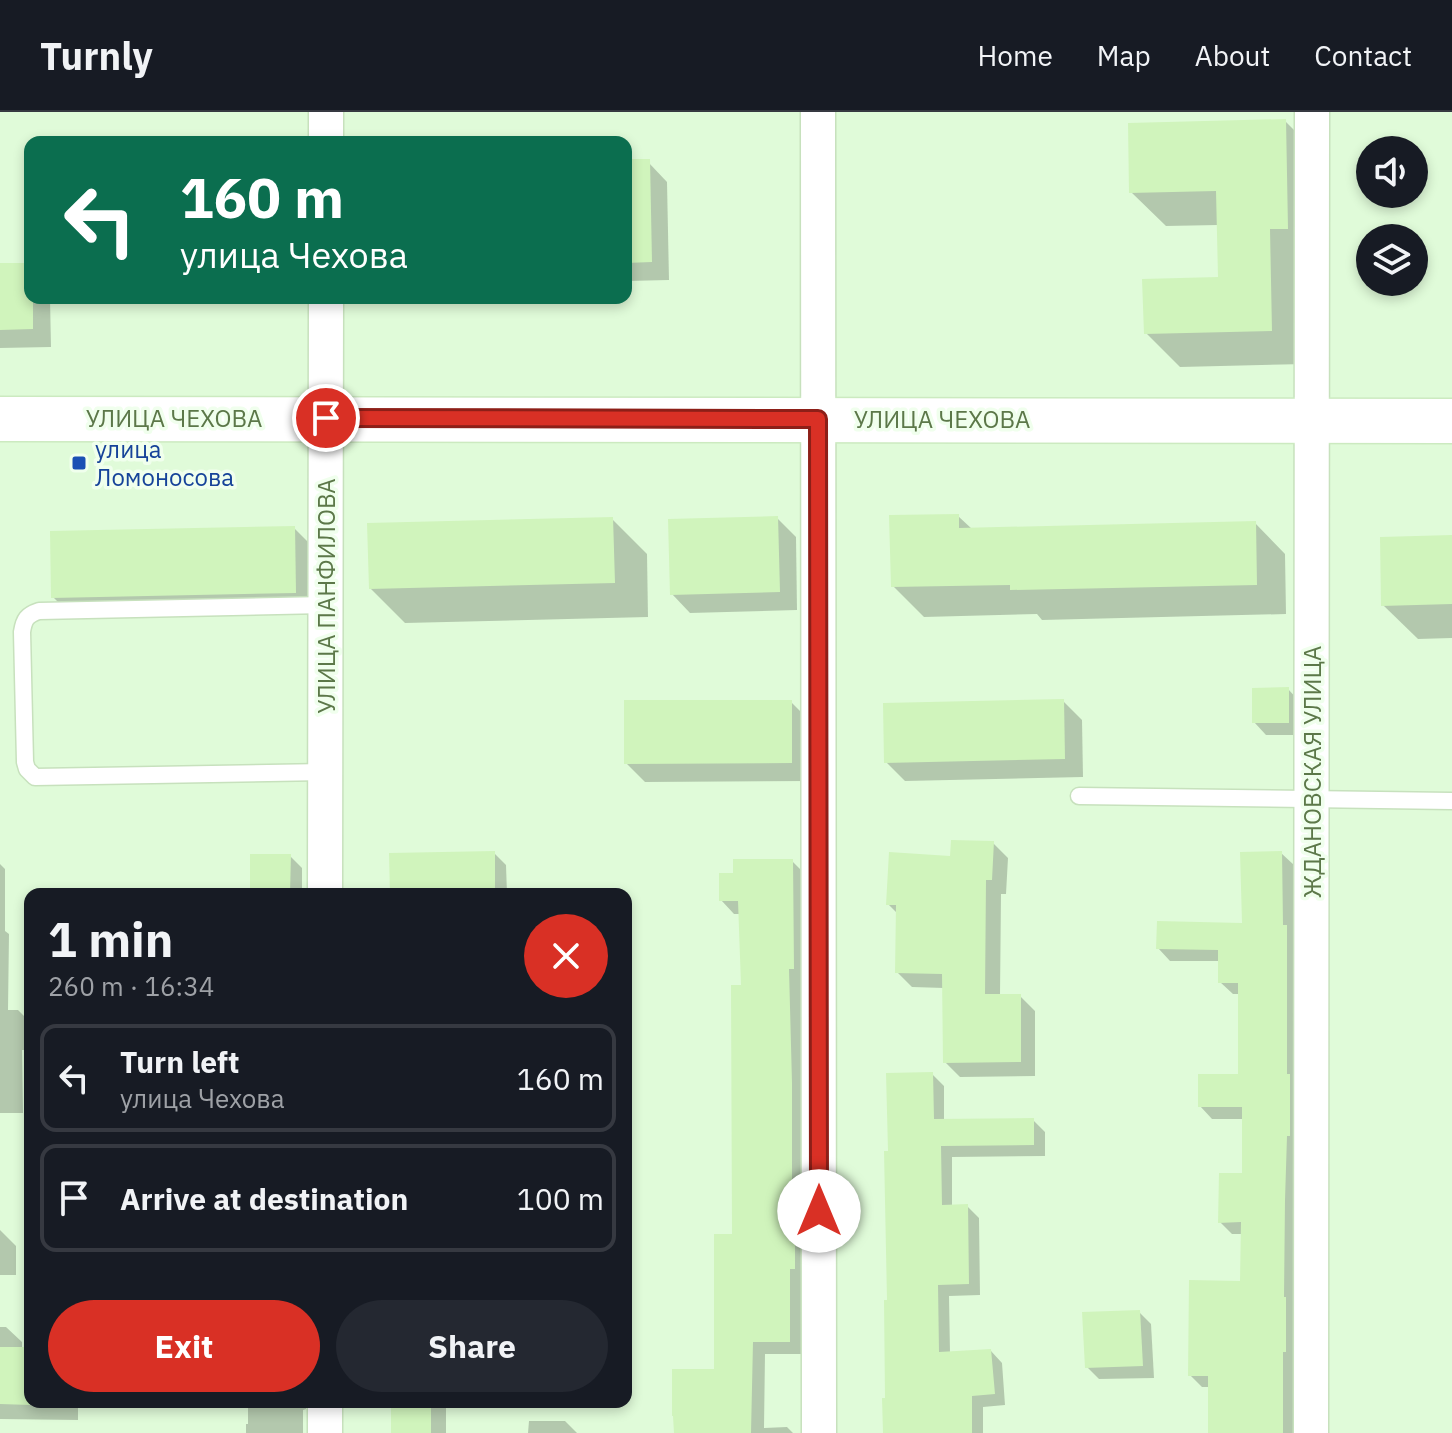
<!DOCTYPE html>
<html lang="en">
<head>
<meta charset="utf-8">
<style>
	:root { --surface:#171b24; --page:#242831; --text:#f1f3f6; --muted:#9ea1a6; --line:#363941; --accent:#d93025 }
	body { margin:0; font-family:"IBM Plex Sans",sans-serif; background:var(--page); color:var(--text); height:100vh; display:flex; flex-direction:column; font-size:30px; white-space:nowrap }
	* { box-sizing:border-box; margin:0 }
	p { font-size:26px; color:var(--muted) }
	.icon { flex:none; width:44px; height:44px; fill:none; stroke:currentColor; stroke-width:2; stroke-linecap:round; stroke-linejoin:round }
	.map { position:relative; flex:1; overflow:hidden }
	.side { position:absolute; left:24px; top:776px; width:608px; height:520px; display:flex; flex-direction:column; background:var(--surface); border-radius:16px; box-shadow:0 4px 12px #0003 }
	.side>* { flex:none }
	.top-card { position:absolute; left:24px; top:24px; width:608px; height:168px; border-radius:16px; box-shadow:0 4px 12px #0003; background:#0b6e4f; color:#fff; overflow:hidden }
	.buttons { position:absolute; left:1356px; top:24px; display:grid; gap:16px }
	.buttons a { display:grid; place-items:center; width:72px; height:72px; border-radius:50%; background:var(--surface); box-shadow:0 4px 12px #0003; font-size:40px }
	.pin { position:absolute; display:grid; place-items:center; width:68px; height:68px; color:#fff; margin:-34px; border:4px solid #fff; border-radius:50%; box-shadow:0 2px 8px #0007 }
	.me { position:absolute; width:88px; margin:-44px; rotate:0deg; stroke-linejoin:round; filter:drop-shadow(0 0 6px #0008) }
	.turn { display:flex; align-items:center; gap:28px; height:168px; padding:0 24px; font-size:36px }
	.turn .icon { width:104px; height:104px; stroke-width:2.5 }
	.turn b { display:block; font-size:56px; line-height:68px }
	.round { display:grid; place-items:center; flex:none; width:84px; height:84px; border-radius:42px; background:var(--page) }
	.overview { display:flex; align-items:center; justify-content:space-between; height:136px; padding:0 24px }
	h1 { font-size:48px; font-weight:800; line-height:60px }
	.action { display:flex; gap:16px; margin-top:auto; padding:16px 24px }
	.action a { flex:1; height:92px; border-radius:48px; background:var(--accent); color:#fff; font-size:32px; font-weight:800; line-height:92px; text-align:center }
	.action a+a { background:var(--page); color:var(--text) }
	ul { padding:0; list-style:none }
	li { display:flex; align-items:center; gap:24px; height:108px; margin:0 16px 12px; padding:0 8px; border:4px solid var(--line); border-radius:16px }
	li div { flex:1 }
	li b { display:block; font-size:30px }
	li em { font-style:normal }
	header { display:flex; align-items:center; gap:48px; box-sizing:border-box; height:112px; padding:0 40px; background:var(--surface); border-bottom:2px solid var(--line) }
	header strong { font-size:38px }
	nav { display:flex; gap:44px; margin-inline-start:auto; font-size:28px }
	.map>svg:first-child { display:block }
</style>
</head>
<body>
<header>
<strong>Turnly</strong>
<nav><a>Home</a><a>Map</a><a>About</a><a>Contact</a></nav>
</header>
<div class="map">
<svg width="1452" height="1321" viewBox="0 0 1452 1321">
	<rect width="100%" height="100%" fill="#e9fde6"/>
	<!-- residential -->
	<path fill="#e0fbd9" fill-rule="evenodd" d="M0,0H1452V1321H0ZM30,30H626V186H30ZM1370,38H1414V82H1370ZM1370,126H1414V170H1370ZM30,782H626V1290H30Z"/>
	<!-- shadow -->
	<g fill="#0003">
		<path d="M1285,9L1319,43L1306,252L1180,255L1146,221L1220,167L1218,113L1166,114L1131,80Z"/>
		<path d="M649,51L667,70L669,168L627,169L626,52Z"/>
		<path d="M0,153H30V186H50L51,235L0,236Z"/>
		<path d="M958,404L972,417L1255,411L1285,442L1286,502L1042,508L1037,502L924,505L893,474Z"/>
		<path d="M777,406L796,425L797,498L690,501L672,482Z"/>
		<path d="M612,407L647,442L648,505L405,511L370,476Z"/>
		<path d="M294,416L312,434L314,499L72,504L53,485Z"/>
		<path d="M1452,425V526L1418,527L1383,493Z"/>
		<path d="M1288,577L1300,590V623H1266L1254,610Z"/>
		<path d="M1063,589L1082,608L1083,665L905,669L886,650Z"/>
		<path d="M791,590L809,608L810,669L645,670L626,651Z"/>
		<path d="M993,731L1008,746L1006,782H1001L1000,884H1020L1035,899V964L960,965L945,950L944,876L912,875L897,860L898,802L888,792L952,746Z"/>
		<path d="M494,741L506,753L507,782H392Z"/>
		<path d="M1281,741L1294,753L1295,1321H1210V1275H1202L1190,1263L1242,1171L1243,1122H1232L1220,1110L1244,1063V1007H1212L1200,994L1240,964V882H1233L1220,870V849H1170L1158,836L1244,813Z"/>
		<path d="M290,744L302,756V782H252Z"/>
		<path d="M792,749L806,763L803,1242H765L764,1316L787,1315L793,1321H676L716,1259L734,1124L743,875L741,802H734L721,788L735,763Z"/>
		<path d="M0,752L5,757V819L9,822L8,898H18L30,910V938H22L23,1001H0Z"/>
		<path d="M932,962L944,974V1009L1033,1008L1045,1020V1044L952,1045V1095L967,1094L979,1106L980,1183L949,1184L950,1241L991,1239L1002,1251L1005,1293L983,1295V1321H885L889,1190L890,1041Z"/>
		<path d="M0,1118L16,1134V1163H0Z"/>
		<path d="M1139,1200L1151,1212L1154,1266L1099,1267L1087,1255Z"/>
		<path d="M0,1215H6L22,1230V1237H30V1290H78V1308L0,1307Z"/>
		<path d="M248,1290H306V1297L303,1298V1321H246V1312H248Z"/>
		<rect x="393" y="1290" width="53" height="31"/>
		<path d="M529,1309H565L577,1321H528Z"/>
	</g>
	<!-- building -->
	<g fill="#d0f4bc">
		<path d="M1286,7L1288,117H1270L1272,219L1144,222L1142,167L1218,165L1216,79L1129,81L1128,11Z"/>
		<path d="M626,47H650L652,150L626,151Z"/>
		<path d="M0,151H30V186H33V217L0,218Z"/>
		<path d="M959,402V416L1256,409L1257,473L1010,478V473L891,475L889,403Z"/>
		<path d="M778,404L780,480L670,483L668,407Z"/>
		<path d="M613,405L615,471L369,477L367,411Z"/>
		<path d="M295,414L296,481L51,486L50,419Z"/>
		<path d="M1452,423V492L1381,494L1380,425Z"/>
		<path d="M1289,575V611H1252V576Z"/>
		<path d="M1064,587L1065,647L884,651L883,591Z"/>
		<path d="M624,588H792V651L624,652Z"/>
		<path d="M951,728L994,729L992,768H986L985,882H1021V950L943,951L942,862L895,861L896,793H886L889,740L950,744Z"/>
		<path d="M495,739V782H390L389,741Z"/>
		<path d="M1282,739L1283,813H1287V962H1290V1024H1287L1285,1088L1284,1185H1286V1240H1283V1321H1208V1264H1188L1189,1168L1240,1169L1241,1110L1218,1111L1219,1061H1242V995H1198V962H1238V871H1218V838L1156,837L1157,809L1242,811L1240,740Z"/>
		<path d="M250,742H291L290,782H250Z"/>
		<path d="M733,747H793L794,857H789L792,971V1121H795V1157H790V1230H753L751,1321H674L673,1304H672V1257H714V1122H732L731,873H741L738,789H719V761H733Z"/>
		<path d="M933,960L934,1007L1034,1006V1033L941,1034L942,1093L968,1092L969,1172L938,1173L939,1240L991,1237L995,1282L972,1284V1321H883L882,1286H885L884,1188H887L884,1039H888L886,961Z"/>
		<path d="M1140,1198L1143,1254L1085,1256L1082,1200Z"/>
		<path d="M0,1235H30V1293L0,1292Z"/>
		<rect x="391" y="1290" width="40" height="31"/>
	</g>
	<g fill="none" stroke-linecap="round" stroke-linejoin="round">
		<defs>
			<g id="lane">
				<path d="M325,660L35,665L27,657L25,650L22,520C24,507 27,503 39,499L325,493"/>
				<path d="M1079,684L1452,689"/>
			</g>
			<g id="street">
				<path d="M818,0L819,1321"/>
				<path d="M326,30V0"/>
				<path d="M325,782L326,186"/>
				<path d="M325,1321V1290"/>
				<path d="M1311,1321L1312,0"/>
			</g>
			<path id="secondary" d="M0,307L1452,309"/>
		</defs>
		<!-- lane casing -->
		<use href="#lane" stroke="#c7e1bd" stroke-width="19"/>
		<!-- street casing -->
		<use href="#street" stroke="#c7e1bd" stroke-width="37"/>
		<!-- secondary casing -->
		<use href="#secondary" stroke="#cceac0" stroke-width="47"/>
		<!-- lane -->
		<use href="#lane" stroke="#fff" stroke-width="16"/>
		<!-- street -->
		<use href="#street" stroke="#fff" stroke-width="34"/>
		<!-- secondary -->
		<use href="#secondary" stroke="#fff" stroke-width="44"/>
	</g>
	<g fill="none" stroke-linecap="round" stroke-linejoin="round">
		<defs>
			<path id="route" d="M326,306L818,307L819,1099"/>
		</defs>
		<!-- route casing -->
		<use href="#route" stroke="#8d1f18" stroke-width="20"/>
		<!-- route -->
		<use href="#route" stroke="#d93025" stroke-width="14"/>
	</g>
	<!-- markers -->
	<rect fill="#1a4fb4" stroke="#f0ffed" stroke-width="3" x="71" y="343" width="16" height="16" rx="4"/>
	<g text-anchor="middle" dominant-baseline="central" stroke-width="7" stroke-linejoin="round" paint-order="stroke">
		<!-- street labels -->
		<g font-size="24" fill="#5c7849" stroke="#f0ffed">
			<text x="174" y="306">УЛИЦА ЧЕХОВА</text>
			<text x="942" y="307">УЛИЦА ЧЕХОВА</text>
			<text transform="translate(326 484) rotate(-90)">УЛИЦА ПАНФИЛОВА</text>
			<text transform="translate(1312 660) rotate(-90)">ЖДАНОВСКАЯ УЛИЦА</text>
		</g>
		<!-- transit labels -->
		<g font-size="24" fill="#164399" stroke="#f0ffed" text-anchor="start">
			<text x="95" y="337">улица<tspan x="95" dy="28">Ломоносова</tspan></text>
		</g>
	</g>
</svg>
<div class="buttons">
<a><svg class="icon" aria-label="sound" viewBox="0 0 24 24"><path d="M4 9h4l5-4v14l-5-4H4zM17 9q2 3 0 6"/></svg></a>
<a><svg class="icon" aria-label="layers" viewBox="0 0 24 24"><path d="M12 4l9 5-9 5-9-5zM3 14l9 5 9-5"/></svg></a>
</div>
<div class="pin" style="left:326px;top:306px;background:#d93025"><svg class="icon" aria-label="arrive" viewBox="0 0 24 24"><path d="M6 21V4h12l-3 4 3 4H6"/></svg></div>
<svg class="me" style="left:819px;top:1099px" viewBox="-20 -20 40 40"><circle r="19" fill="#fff"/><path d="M0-13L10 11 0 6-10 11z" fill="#d93025"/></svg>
<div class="top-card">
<div class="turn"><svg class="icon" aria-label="left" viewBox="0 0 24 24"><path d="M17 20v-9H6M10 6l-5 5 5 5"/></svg><div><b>160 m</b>улица Чехова</div></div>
</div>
<section class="side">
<div class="overview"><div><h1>1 min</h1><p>260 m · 16:34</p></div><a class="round" style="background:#d93025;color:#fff"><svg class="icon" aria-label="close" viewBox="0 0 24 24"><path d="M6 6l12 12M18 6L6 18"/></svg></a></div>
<ul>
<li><svg class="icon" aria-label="left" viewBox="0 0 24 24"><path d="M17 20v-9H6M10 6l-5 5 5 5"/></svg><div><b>Turn left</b><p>улица Чехова</p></div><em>160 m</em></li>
<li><svg class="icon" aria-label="arrive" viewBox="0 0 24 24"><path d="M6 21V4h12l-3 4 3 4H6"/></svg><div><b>Arrive at destination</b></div><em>100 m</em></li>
</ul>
<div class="action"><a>Exit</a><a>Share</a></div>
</section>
</div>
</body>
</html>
